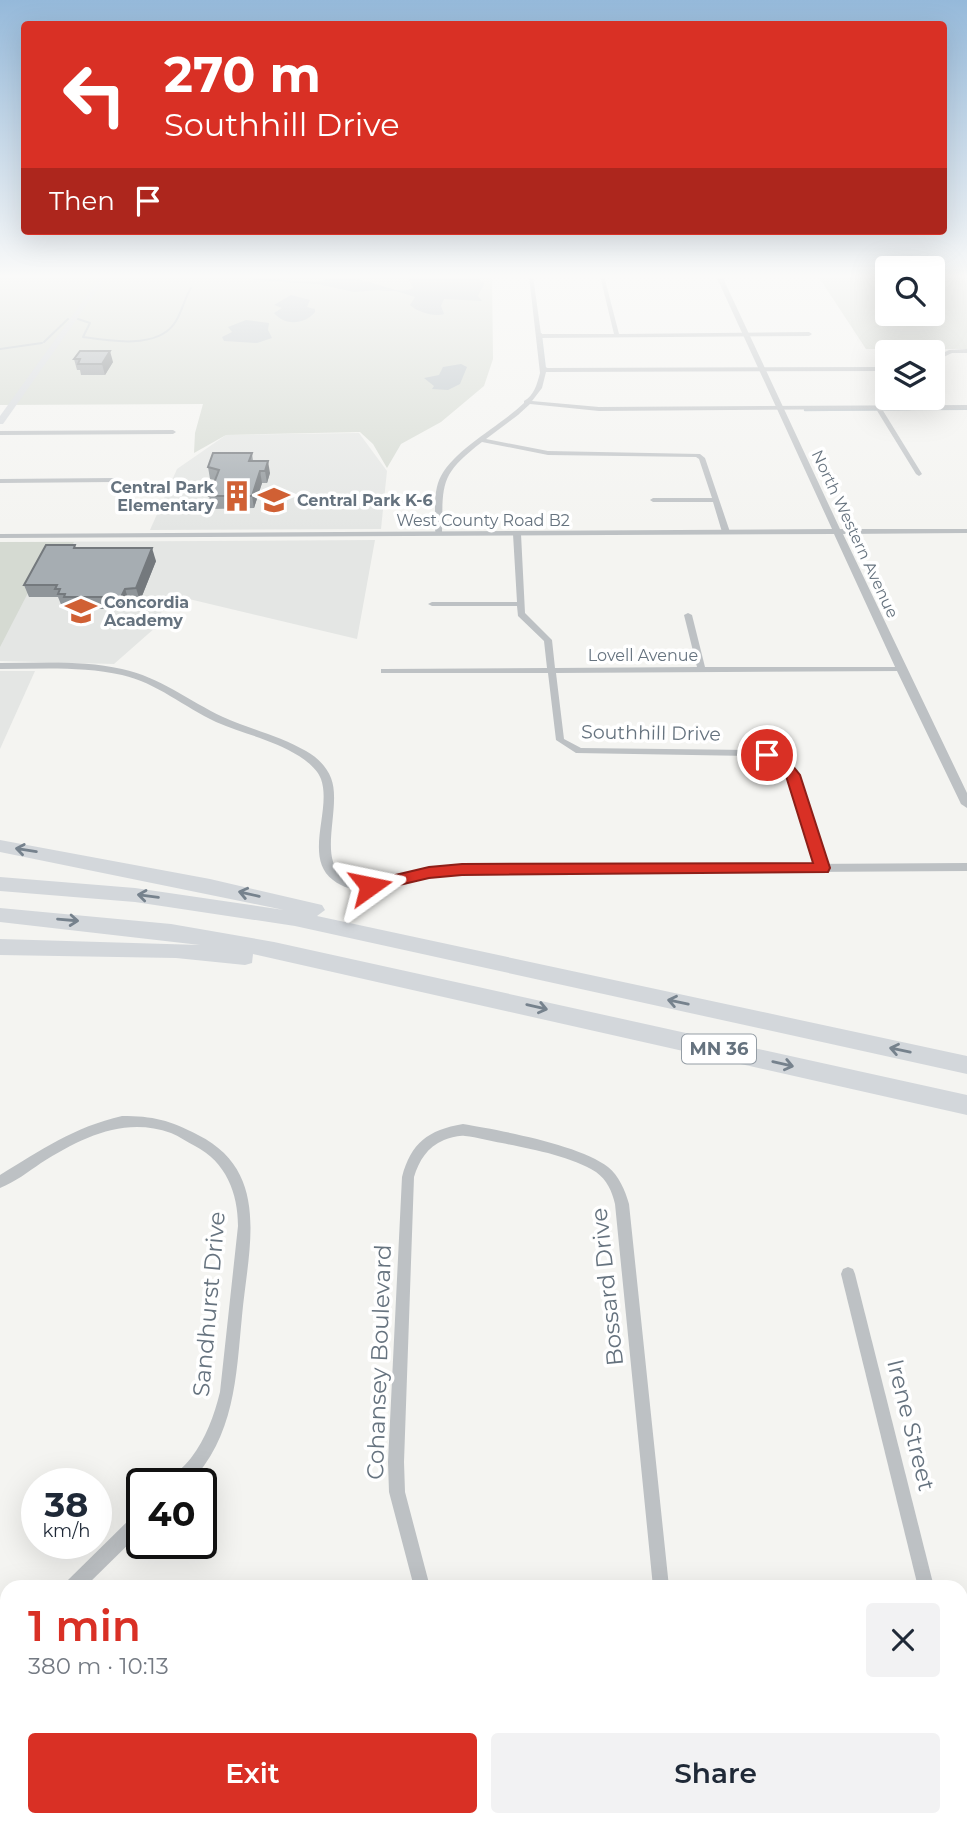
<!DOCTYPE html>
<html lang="en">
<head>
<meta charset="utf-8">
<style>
	:root { --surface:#fff; --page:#f2f2f3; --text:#1f2937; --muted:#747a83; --accent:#d93025 }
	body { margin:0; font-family:Montserrat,sans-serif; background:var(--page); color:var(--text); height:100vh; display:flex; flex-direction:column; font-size:26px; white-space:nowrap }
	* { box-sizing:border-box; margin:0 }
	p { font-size:23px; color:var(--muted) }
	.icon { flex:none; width:38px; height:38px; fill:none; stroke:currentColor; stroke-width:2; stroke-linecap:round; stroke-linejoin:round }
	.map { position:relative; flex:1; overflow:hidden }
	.sheet { position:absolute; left:0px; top:1580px; width:968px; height:247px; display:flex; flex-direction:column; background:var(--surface); border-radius:21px 21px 0 0; box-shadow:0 7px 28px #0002 }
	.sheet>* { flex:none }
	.top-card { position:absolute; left:21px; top:21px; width:926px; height:214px; border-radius:7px; box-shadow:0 7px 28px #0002; background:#d93025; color:#fff; overflow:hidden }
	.tools { position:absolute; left:875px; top:256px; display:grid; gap:14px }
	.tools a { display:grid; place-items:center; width:70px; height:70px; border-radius:7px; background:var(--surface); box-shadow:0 7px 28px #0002; font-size:35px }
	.speed { position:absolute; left:21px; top:1468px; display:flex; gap:14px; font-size:35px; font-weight:700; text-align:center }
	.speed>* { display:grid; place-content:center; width:91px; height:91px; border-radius:50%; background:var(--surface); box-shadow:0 7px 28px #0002; line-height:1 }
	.speed small { font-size:18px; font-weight:400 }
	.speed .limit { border:4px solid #111; border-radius:10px; background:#fff; color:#111 }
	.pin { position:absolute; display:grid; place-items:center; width:60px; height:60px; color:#fff; margin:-30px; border:4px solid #fff; border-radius:50%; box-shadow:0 2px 7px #0007 }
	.me { position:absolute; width:77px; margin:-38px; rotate:78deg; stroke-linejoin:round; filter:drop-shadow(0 0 5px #0008) }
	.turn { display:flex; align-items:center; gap:24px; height:147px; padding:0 28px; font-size:32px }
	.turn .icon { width:91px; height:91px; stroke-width:2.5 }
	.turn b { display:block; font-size:49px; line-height:60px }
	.then { display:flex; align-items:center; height:66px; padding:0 28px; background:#0003; gap:14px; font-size:26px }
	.round { display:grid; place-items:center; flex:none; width:74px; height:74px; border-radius:7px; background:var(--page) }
	.head { display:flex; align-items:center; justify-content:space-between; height:119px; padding:0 28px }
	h1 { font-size:42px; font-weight:600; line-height:52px; color:var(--accent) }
	.primary-button { display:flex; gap:14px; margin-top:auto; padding:14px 28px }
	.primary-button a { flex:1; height:80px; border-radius:7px; background:var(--accent); color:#fff; font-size:28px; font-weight:600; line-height:80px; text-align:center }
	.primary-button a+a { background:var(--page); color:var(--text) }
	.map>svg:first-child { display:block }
</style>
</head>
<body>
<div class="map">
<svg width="967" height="1826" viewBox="0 0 967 1826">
	<rect width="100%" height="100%" fill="#f4f4f1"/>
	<!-- built -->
	<g fill="#e4e6e4">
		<path d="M359,433L387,471L381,529L150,530L177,469L226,435Z"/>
		<path d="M375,540L357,639L168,594L156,627L114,664L0,661V542Z"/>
		<path d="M0,671H35L0,749Z"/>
	</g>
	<!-- green -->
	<g fill="#d5dad2">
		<path d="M0,276H490L492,277L493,359L484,386L441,422L401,444L387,468L373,444L360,432L226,435L194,453L195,433L203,404L0,405Z"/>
		<path d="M818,276H887V313H933V276H967V349H866Z"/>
		<path d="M0,542H74L65,556H47L0,647Z"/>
	</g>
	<!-- water -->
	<g fill="#b8c1c6">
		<path d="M407,276L467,279L466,276H477L484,284L478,296L482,301L444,299L441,306L444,314C434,317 417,312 410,305L415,297L396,291H378L391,289L354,292L313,283C330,277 351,277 369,282C383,285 399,295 413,288Z"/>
		<path d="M291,295L310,300L307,307L315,309V312C304,325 285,326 274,313L282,308L274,305Z"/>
		<path d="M246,320L269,323L268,330L272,338L257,343L224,341L222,337L232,332L228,327Z"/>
		<path d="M461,364L467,367L460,384L448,390L432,389L434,386L424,378L439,375L443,367Z"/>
	</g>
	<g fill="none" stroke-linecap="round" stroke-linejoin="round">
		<!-- stream-far1 -->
		<g stroke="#b8c1c6" stroke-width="2">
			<path d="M249,276L254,279L314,283"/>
			<path d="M78,319L90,323L83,337C109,341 156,349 174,324C182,313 184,299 191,288"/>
			<path d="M541,334L545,368L549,370"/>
			<path d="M44,342L68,319"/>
			<path d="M0,349L42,343"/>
			<path d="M805,410L967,409"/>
		</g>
		<!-- stream -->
		<path stroke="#b8c1c6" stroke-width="2.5" d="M805,410L910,409"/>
		<!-- minor -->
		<g fill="#bdc1c4" fill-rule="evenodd">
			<path d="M529,276H533L541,334H614L600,276H604L619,334L809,332L812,334L809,336L541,338L545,368L887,367V371L546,372L542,388L532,401L599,407L967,405V409H882L922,474L919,476L916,474L876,409L599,411L530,404L518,415L486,439L548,451L700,454L705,458L730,532L726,534L722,532L713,502H653L650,500L653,498H712L699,459L696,457L548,455L482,442C439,475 443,483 442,534L436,535C434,527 435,517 435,508C435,497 436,485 441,476C456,448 500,426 524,403V401C534,396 537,384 540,373Z"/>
			<path d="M967,349V353H952L933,362V358L949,350Z"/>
			<path d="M0,431L173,430L176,432L173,434L0,435Z"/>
			<path d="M0,479L114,478L117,480L114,482L0,483Z"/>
			<path d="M517,532L521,534L525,613L552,640L555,668L697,667L684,615L688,613L692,615L705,667H904L905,669L901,671L556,673L564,739L581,748L750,750L779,757L798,775L827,868L826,871H818L817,868L789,776L773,761L750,756L576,753L556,740L548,673H381V669H384L547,668L544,641L518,616L517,606H432L428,604L432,602H517L513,534Z"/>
			<path d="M122,1116C153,1116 170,1120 198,1135C272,1172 248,1249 242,1316C236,1378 235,1436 189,1484H170C174,1474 184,1467 191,1458C206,1438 214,1416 220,1392L238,1226C238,1193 226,1162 195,1146C187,1142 179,1136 171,1133C124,1116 81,1138 41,1163C28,1172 15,1182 0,1188V1175C41,1150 74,1127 122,1116Z"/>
			<path d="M463,1124C499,1130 581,1145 608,1167C619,1176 625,1190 629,1204L669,1587H653L615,1204C612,1191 607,1180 596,1172C571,1156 531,1149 502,1143C490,1141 477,1137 465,1136C458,1135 450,1138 444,1140C427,1147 419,1161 414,1177L404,1462L405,1492L430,1587H414L389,1492L388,1462L402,1177C411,1143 428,1130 463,1124Z"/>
			<path d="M848,1267L853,1269L855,1274L934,1587H918L841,1274L843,1269Z"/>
			<path d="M142,1511V1531L85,1587H65L67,1581L136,1513Z"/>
			<path d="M7,1664V1702L0,1707V1669Z"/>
			<rect x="406" y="1820" width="18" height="6"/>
		</g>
		<!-- tertiary -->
		<g fill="#bdc1c4" fill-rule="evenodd">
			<path d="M716,276H722L840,529H967V533L843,534L967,793V808L961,804L896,669L834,534L0,538V534L832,529Z"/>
			<path d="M0,663C41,663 82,660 122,669C160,677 189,701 223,717C250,729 280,736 306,751C317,757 327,767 331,778C342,805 318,857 342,875C367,892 404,873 430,869C441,867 451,866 462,866L967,863V871L462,874C451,875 441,875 430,877C400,883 361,902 333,880C303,857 332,810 321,779C317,769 308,762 299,756C274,740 244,734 216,722C184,707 157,683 122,675C82,666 40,669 0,669Z"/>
			<rect x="961" y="1719" width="6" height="20"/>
			<rect x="0" y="1720" width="7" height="20"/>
		</g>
		<!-- secondary -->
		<path fill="#d3d7db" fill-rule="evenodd" d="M101,276H107L3,424H0V416Z"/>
		<!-- motorway -->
		<g fill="#d3d7db" fill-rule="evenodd">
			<path d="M0,840L210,879L322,905L325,910L317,916L967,1056V1074L295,926L135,902L0,891V877L135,888L284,910L0,852Z"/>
			<path d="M0,908L171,924L274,942L967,1095V1115L253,954L252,963L245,965L176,958L0,955V939L200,945L0,922Z"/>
		</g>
	</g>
	<!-- wall -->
	<g fill="#8f9599">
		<path d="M74,359L113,362L105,375H81L80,370H77Z"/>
		<path d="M252,453L253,461L270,473L267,483H262L254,508L212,509L209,496L215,480L210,479L208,467Z"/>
		<path d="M77,548L156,561L140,601H129L125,609H68L67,607H62L58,597H29L24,585Z"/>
	</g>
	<!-- shaded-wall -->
	<g fill="#74797d">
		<path d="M110,351L113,362L105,375L102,364Z"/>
		<path d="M268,461L270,473L267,483L265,471Z"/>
		<path d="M260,471L262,483L254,508L252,496Z"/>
		<path d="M152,548L156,561L140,601L136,588Z"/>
		<path d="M125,589L129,601L125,609L121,597Z"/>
	</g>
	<!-- building -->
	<g fill="#a6adb2" stroke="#74797d" stroke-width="2">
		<path d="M80,351H110L102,364H78L80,359H74Z"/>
		<path d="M213,453H252L249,461H268L265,471H260L252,496H209L219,470L208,467Z"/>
		<path d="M46,545H75L74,548H152L136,588L125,589L121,597H64L65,594H58L60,589H55L57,585H24Z"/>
	</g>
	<!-- one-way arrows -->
	<defs><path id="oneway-shaft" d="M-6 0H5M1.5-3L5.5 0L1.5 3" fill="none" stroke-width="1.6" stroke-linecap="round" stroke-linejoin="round" transform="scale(1.75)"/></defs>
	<g stroke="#76828d">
		<use href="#oneway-shaft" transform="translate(26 850) rotate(-171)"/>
		<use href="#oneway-shaft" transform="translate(249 894) rotate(-167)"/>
		<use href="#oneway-shaft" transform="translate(148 896) rotate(-173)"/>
		<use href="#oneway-shaft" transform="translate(68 920) rotate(5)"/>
		<use href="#oneway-shaft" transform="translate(678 1002) rotate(-168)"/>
		<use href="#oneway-shaft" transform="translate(537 1007) rotate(13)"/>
		<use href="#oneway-shaft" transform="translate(900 1050) rotate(-168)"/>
		<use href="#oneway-shaft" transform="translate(783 1064) rotate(13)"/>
	</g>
	<!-- sky -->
	<linearGradient id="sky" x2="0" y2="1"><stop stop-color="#95b9da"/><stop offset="0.52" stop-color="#fafaf9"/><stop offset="1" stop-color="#fafaf9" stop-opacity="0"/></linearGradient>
	<rect width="967" height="531" fill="url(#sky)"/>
	<!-- route -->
	<path fill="#d93025" stroke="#8d1f18" stroke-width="2" d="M767,751L788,760L800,775L830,868L828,872L462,875L429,878L370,892L362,886L370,881L429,867L462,864L813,863L786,776L778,767L760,755Z"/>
	<!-- icons -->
	<defs>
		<symbol id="building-bare" viewBox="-9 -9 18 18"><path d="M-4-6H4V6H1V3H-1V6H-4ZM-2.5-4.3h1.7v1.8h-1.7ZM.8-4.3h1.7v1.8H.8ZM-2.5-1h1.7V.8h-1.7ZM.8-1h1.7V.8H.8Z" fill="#d06034" stroke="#fff" stroke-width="2.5" paint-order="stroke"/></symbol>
		<symbol id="school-bare" viewBox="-9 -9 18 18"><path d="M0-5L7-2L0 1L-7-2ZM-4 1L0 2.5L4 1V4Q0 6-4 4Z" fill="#d06034" stroke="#fff" stroke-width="2.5" paint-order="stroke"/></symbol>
	</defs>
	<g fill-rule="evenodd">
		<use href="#building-bare" x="215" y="474" width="44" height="44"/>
		<use href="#school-bare" x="252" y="478" width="44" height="44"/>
		<use href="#school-bare" x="59" y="589" width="44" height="44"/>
	</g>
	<g text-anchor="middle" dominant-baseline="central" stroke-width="7" stroke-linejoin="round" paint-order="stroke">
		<!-- far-poi labels -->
		<g font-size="16" font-weight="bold" fill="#66737f" stroke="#fff" text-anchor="start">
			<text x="214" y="487" text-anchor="end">Central Park<tspan x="214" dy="18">Elementary</tspan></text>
			<text x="297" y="500">Central Park K-6</text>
			<text x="104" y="602">Concordia<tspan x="104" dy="18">Academy</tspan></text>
		</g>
		<!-- far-street labels -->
		<g font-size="16" fill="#66737f" stroke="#fff">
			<text x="483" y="520">West County Road B2</text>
			<text transform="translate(855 534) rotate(65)">North Western Avenue</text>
			<text x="643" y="655">Lovell Avenue</text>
		</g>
		<!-- shield labels -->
		<rect fill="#fff" stroke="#949da5" stroke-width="2" x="682" y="1034.5" width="74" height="29" rx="5"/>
		<g font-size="18" font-weight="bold" fill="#66737f">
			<text x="719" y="1049">MN 36</text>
		</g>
		<!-- street labels -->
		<g font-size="19" fill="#66737f" stroke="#fff">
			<text transform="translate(651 733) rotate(1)">Southhill Drive</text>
		</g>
		<!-- near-street labels -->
		<g font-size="23" fill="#66737f" stroke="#fff">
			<text transform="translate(607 1287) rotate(-96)">Bossard Drive</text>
			<text transform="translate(209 1304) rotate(-85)">Sandhurst Drive</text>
			<text transform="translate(379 1362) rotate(-88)">Cohansey Boulevard</text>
			<text transform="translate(911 1425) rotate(76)">Irene Street</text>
		</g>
	</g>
</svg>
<div class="tools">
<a><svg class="icon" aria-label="search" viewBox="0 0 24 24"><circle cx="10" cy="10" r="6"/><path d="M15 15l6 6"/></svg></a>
<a><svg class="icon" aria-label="layers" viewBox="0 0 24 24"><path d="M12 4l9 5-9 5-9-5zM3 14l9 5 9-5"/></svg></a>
</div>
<div class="speed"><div>38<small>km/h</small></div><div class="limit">40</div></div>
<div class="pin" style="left:767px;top:755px;background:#d93025"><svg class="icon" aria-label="arrive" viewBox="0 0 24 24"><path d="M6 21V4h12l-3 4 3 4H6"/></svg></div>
<svg class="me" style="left:370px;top:886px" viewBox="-20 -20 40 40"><path d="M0-17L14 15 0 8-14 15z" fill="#d93025" stroke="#fff" stroke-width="4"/></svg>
<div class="top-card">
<div class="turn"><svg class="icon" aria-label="left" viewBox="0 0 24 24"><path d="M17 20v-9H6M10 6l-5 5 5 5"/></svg><div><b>270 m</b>Southhill Drive</div></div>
<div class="then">Then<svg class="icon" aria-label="arrive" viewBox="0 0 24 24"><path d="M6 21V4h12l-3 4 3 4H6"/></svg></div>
</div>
<section class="sheet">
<div class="head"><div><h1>1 min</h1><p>380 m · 10:13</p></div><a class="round"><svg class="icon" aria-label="close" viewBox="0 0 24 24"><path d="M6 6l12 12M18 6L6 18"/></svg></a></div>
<div class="primary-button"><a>Exit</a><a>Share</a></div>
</section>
</div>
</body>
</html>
